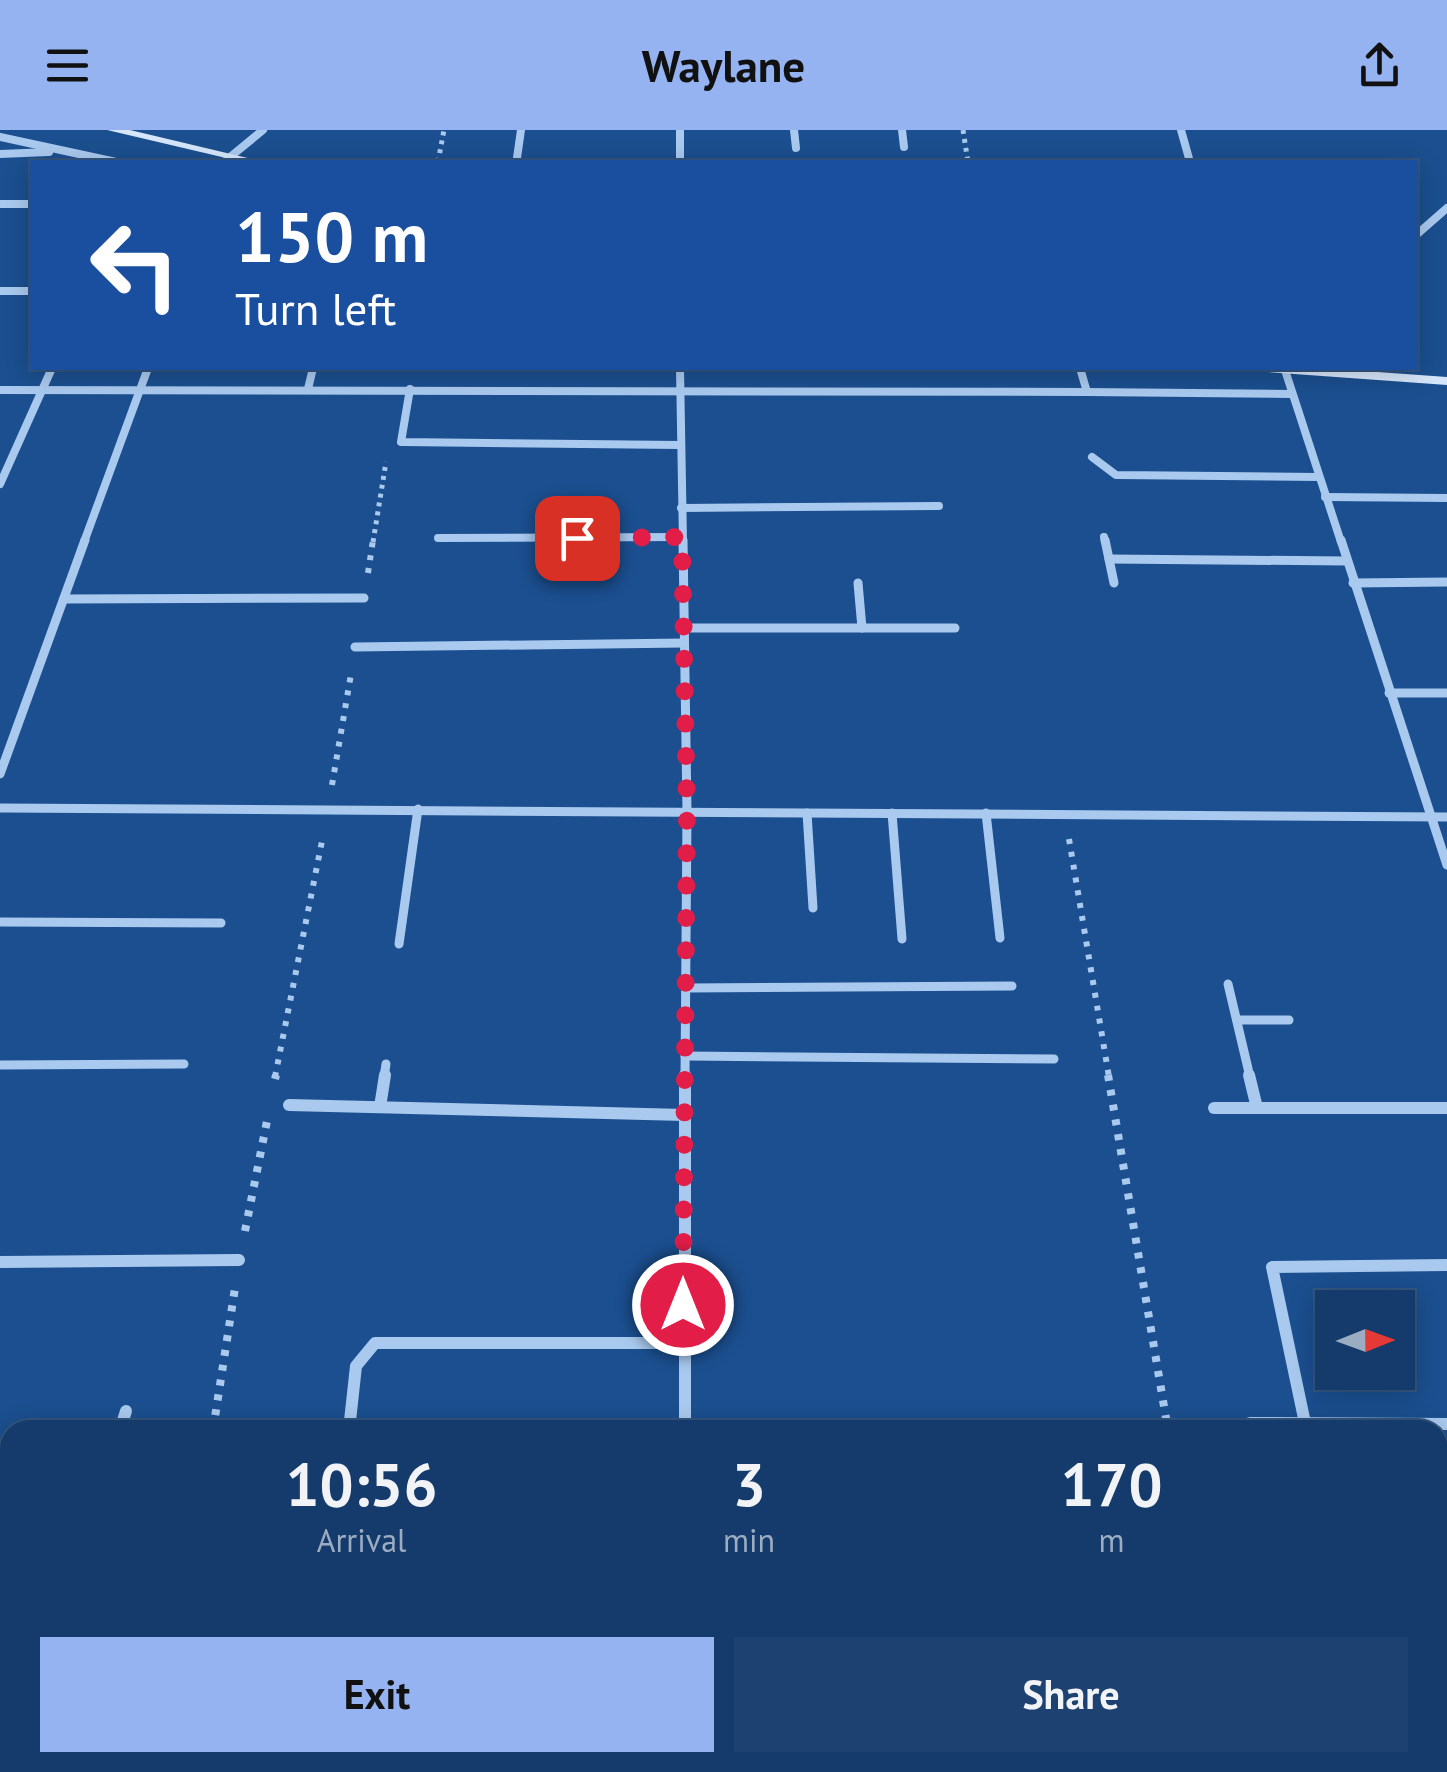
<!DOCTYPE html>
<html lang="en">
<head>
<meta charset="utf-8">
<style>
	:root { --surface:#143b6b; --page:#1d4271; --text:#f1f3f6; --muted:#9dadc1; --line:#33557e; --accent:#95b2f1 }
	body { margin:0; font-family:"PT Sans",sans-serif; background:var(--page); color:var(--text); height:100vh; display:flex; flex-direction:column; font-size:38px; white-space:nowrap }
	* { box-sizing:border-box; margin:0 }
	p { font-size:32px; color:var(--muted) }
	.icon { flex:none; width:55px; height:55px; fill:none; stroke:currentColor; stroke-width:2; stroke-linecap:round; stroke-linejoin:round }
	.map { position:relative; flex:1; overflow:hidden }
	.details { position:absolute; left:0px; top:1290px; width:1448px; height:352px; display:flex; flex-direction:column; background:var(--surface); border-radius:30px 30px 0 0; box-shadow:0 5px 25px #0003,0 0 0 2px var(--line) }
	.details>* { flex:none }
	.hud { position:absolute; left:30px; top:30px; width:1388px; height:210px; border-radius:0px; box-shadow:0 5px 25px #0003,0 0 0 2px var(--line); background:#1a4fa0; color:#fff; overflow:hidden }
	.needle { width:65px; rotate:89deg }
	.fabs { position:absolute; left:1315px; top:1160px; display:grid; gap:20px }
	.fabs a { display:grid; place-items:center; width:100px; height:100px; border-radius:0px; background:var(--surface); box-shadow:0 5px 25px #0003,0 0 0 2px var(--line); font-size:50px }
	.pin { position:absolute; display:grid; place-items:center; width:85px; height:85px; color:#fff; margin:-42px; border-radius:20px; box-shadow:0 5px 15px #0006 }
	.me { position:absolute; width:110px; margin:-55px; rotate:0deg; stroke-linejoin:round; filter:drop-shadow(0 0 8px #0008) }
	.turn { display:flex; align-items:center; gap:35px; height:210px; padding:0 40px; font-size:45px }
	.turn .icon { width:130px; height:130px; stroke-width:2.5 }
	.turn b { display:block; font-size:70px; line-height:85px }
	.eta { display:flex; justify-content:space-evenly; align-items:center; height:170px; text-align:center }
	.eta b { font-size:60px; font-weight:800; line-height:70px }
	.action { display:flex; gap:20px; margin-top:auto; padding:20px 40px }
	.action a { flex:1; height:115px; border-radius:0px; background:var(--accent); color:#111; font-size:40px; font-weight:800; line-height:115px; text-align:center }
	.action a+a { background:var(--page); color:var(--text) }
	header { display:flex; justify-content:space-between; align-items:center; height:130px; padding:0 40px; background:var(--accent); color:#111; font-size:45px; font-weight:800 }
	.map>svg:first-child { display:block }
</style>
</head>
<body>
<header><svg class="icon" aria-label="menu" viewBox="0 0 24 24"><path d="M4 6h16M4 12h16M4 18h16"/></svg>Waylane<svg class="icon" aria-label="share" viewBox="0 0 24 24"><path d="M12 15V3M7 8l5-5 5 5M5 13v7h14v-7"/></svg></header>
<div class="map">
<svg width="1447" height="1642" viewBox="0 0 1447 1642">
	<rect width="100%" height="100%" fill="#1b4f8f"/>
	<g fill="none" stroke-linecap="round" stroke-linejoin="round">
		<!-- path-far2 -->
		<g stroke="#a9c9ee" stroke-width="5" stroke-dasharray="4 5" stroke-linecap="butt">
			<path d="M963,0L968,32"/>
			<path d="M438,32L444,0"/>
			<path d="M373,412L386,332"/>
		</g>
		<!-- path-far1 -->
		<g stroke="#a9c9ee" stroke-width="6" stroke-dasharray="5 8" stroke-linecap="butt">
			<path d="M368,443L373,410"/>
			<path d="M332,655L351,544"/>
			<path d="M1069,709L1109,947"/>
			<path d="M275,947L323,706"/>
		</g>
		<!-- path -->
		<g stroke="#a9c9ee" stroke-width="8" stroke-dasharray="6 9" stroke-linecap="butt">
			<path d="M1108,945L1168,1300"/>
			<path d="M275,949L276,945"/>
			<path d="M245,1101L267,991"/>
			<path d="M213,1300L235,1158"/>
			<path d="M0,1480H10"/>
		</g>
		<!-- street-far2 -->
		<g stroke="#a9c9ee" stroke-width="8">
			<path d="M680,0V32"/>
			<path d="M794,0L796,18"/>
			<path d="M902,0L904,17"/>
			<path d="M1181,0L1190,32"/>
			<path d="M0,7L116,32"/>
			<path d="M0,24L49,22"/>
			<path d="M517,28L521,0"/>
			<path d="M224,32L263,0"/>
			<path d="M0,74H32"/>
			<path d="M1415,106L1447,78"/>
			<path d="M0,161H32"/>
			<path d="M680,238L683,412"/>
			<path d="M1285,240L1341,412"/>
			<path d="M308,259L313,238"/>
			<path d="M410,259L401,312L680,315"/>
			<path d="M0,260L1087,262L1080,238"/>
			<path d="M1087,262L1292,264"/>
			<path d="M1092,327L1116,345L1319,347"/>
			<path d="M0,354L52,238"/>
			<path d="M1325,367L1447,368"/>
			<path d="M681,378L939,376"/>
			<path d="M1104,407L1105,412"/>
			<path d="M438,408L682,407"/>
			<path d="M84,412L148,238"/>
		</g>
		<!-- street-far1 -->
		<g stroke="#a9c9ee" stroke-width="9">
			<path d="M683,410L687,682L685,947"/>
			<path d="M1105,410L1114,453"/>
			<path d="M1341,410L1447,735"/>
			<path d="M1109,429L1346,431"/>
			<path d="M858,453L862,498"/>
			<path d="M1353,453L1447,452"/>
			<path d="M64,469L364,468"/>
			<path d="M683,498H955"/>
			<path d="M355,517L684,513"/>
			<path d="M1389,563H1447"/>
			<path d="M0,644L85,410"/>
			<path d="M0,678L1447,687"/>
			<path d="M807,683L813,778"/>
			<path d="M892,683L902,809"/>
			<path d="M986,683L1000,808"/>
			<path d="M0,792L221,793"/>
			<path d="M399,814L418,679"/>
			<path d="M1228,854L1250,947"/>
			<path d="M686,858L1012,856"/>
			<path d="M1237,890H1289"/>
			<path d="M685,926L1054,929"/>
			<path d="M0,935L184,934"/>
			<path d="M384,947L386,934"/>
		</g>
		<!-- street -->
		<g stroke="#a9c9ee" stroke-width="12">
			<path d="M1249,945L1257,978"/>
			<path d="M289,975L684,985"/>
			<path d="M380,977L385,945"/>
			<path d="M1214,978H1447"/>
			<path d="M0,1132L239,1130"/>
			<path d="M1250,1293L1447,1294"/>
			<path d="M1305,1293L1272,1137L1447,1135"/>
			<path d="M120,1300L126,1281"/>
			<path d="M349,1300L356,1236L375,1213H683"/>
			<path d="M685,1300V945"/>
			<path d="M0,1331L10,1330"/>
			<path d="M1438,1531H1447"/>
			<path d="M0,1629H10"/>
			<path d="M696,1632V1642"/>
		</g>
		<!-- secondary -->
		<g fill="#d6e6fa" fill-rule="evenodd">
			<path d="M107,0H130L264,32H243Z"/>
			<path d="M1261,238H1322L1447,247V255L1268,242Z"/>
		</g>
	</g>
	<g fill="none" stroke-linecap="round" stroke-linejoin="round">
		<!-- route -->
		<path stroke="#e11d48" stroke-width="18" stroke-dasharray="0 32.4" d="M577,408L682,407L687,682L683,1175"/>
	</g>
</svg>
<div class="fabs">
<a><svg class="needle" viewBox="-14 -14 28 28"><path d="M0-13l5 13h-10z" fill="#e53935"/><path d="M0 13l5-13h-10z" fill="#9dadc1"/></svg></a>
</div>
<div class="pin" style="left:577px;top:408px;background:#d93025"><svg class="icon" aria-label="arrive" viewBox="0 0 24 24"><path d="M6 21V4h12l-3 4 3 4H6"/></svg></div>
<svg class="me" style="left:683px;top:1175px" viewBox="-20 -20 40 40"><circle r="17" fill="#e11d48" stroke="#fff" stroke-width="3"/><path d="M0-11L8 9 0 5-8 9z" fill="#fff"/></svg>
<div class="hud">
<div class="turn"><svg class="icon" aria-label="left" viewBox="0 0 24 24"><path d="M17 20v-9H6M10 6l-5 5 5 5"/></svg><div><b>150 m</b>Turn left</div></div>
</div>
<section class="details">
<div class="eta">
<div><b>10:56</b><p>Arrival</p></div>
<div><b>3</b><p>min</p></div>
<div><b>170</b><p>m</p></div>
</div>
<div class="action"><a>Exit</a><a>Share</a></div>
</section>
</div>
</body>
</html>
